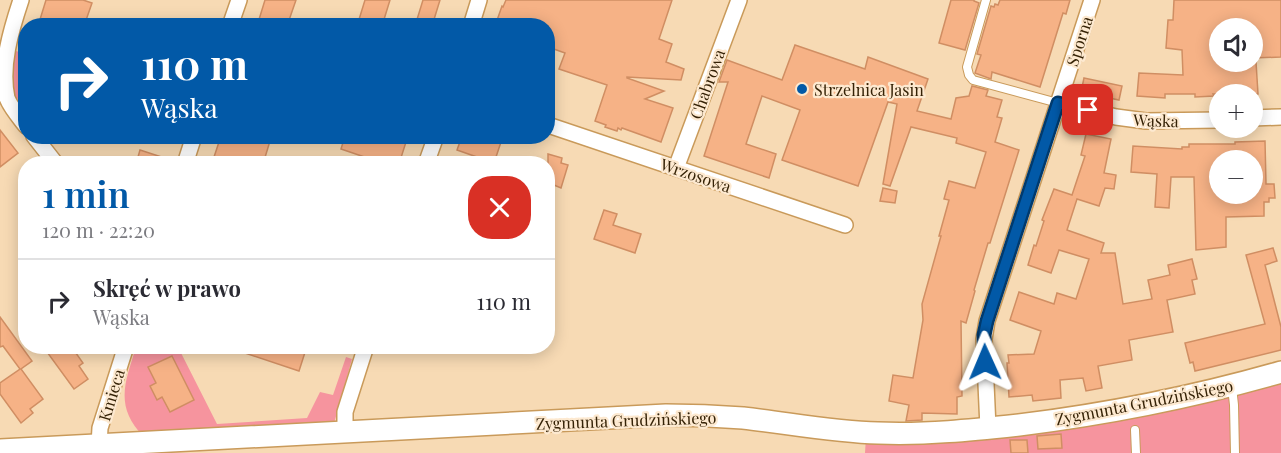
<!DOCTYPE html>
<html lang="pl">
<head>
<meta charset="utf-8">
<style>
	:root { --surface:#fff; --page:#f2f2f3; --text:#2b2b33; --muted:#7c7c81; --line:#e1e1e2; --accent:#0259a7 }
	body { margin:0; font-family:"Playfair Display",serif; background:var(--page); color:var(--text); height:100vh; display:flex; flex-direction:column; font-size:22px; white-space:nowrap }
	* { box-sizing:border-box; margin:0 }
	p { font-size:20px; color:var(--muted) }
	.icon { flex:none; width:33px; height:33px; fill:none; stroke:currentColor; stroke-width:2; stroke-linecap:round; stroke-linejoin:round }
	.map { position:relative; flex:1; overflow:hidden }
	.sheet { position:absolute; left:18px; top:156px; width:537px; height:198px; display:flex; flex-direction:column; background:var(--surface); border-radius:24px; box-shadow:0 3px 15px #0003 }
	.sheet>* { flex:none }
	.banner { position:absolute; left:18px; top:18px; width:537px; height:126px; border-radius:24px; box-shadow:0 3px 15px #0003; background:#0259a7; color:#fff; overflow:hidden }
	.buttons { position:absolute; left:1209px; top:18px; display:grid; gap:12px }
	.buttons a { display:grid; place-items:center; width:54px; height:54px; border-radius:50%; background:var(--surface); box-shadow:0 3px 15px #0003; font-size:30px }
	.pin { position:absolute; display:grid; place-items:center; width:51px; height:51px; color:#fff; margin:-26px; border-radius:12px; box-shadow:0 3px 9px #0006 }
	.me { position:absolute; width:66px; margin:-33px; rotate:359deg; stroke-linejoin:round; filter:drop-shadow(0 0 4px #0008) }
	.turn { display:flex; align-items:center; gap:21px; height:126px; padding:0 24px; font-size:27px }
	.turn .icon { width:78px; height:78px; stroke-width:2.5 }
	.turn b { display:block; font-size:42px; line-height:51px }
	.round { display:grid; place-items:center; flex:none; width:63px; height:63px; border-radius:24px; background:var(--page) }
	.overview { display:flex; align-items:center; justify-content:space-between; height:102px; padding:0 24px }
	h1 { font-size:36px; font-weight:600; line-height:45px; color:var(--accent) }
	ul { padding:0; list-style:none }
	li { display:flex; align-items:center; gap:18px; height:84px; padding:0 24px; border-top:2px solid var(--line) }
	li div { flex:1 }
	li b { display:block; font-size:22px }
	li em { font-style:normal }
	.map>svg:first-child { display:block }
</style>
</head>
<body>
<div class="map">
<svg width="1281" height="453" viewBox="0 0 1281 453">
	<rect width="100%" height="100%" fill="#f7dab4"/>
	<!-- green -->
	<g fill="#f6949e">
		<path d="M13,50L25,54V103L16,98L12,93Z"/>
		<path d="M136,347H178L217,424L307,418L320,392L333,395L346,357L352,359L333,427L144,437C114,406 125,383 136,347Z"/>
		<path d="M1281,383V453H865L866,437L1002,435L1097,425L1209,401Z"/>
	</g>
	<!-- building -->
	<g fill="#f6b286" stroke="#d08e63" stroke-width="1.5" fill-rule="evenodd">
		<path d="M46,0H83L92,3L84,26H38Z"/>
		<path d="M265,0H296L287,26H257Z"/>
		<path d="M365,0H390L382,26H357Z"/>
		<path d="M423,0H440L432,26H415Z"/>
		<path d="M506,0H672L659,39L672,44L666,62L684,69L681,80L627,77V78L664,91L645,99L673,108L661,142L622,128L621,130L618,128L617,131L605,127L606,125L595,121L607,85L559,69L565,53L548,47V26H495L502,6L503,7Z"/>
		<path d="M951,0H974V1L979,3L965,50L939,43Z"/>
		<path d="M1000,0H1070L1066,14L1063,13L1040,87L992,72L991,79L975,73L981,55L977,54L991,6L994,7L995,4L998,5Z"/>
		<path d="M1174,0H1281V57L1252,58V28H1220V65L1256,62L1258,94H1213L1214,96L1195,97V94H1165V98L1137,96L1139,73L1183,75L1182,50L1166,48L1168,20H1173Z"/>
		<path d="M795,45L865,69L868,57L928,79L917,111L951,119L956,98L969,96L972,86L988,90L986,96L1002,100L997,117L1002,118L995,142L1019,150L990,243H988L974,290L975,291L966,323L961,321L962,396L957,397V414L922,413V420L906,421L909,405L889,401L893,375L913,378L923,320L922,304L941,236H939L949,200L944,199L949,181L975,188L986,152L956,143L957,138L911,127L890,186L883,184L897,104L888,102L858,186L782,160L800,110L762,96L746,144L776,154L769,178L704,156L728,82H719L727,60L782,80Z"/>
		<path d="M1084,78L1122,86L1119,100L1081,92Z"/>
		<path d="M0,130L18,153L0,167Z"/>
		<path d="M1086,134L1111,139L1104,173L1116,175L1114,189L1105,188L1099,206L1077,199L1067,230L1104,243L1101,253H1115L1123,304L1152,299L1148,280L1170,275L1168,265L1192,259L1197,279L1192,280L1195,294L1167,300L1173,332L1129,340L1132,360L1098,366L1102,388L1086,391L1083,378L1060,380L1061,398L1033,401L1032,395L1009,397L1007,363H1009L1008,355L1034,354L1041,331L1010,320L1019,292L1054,304L1057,293L1076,299L1089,259L1059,250L1051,273L1028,265L1034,245L1036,246L1044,221L1042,220L1054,189L1072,195L1085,156L1081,155Z"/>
		<path d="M221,136H255L270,141L263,164H236L214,157Z"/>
		<path d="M345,136H402L401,140L406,142L399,164H385L341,149Z"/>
		<path d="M462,136H503L494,163L457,150Z"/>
		<path d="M1265,141L1266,184H1274L1275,198H1269V202H1264V216L1226,217V247L1196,250L1194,177H1171L1169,208L1155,207L1157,174L1131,172L1133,146L1182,149V147H1189V144H1235V142ZM1220,160H1252V194H1220Z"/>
		<path d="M140,150L174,161V164H136Z"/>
		<path d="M548,154L562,158L561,163L568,165L561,188L554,185L550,196H548Z"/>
		<path d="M883,188L897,191L895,203L880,201Z"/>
		<path d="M604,210L617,214L613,225L641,234L635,253L594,239Z"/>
		<path d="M1273,248L1277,261L1265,265L1281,327V350L1195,371L1193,362L1190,363L1185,343L1265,324L1246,255Z"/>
		<path d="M0,317L32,361L21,369L43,399L30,409L33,413L21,423L0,394V383L20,369L3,346L0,347Z"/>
		<path d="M55,346H71L83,363L79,366L88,379L74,389L47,352Z"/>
		<path d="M233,346H307L299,371L233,349Z"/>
		<path d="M172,356L194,400L170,412L162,397L157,400L150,386L156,383L148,367Z"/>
		<path d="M1061,434L1062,448L1038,449L1037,436Z"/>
		<path d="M1010,440H1027L1028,453H1011Z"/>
	</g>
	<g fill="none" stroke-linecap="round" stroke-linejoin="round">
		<defs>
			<g id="lane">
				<path d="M986,0L967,67L969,75L973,80L1058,103"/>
				<path d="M1232,387L1234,405L1235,453"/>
				<path d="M1135,430L1136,453"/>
			</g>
			<g id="street">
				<path d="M21,0C11,30 0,66 7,98C11,108 19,117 26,126"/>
				<path d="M230,26L239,0"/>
				<path d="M471,26L479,0"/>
				<path d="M1058,103L1116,117L1146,121L1220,120"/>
				<path d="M1252,118L1281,117"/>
				<path d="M548,125L845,225"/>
				<path d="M34,136L56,164"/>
				<path d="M185,164L194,136"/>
				<path d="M426,164L436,136"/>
				<path d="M676,168L739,0"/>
				<path d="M988,428L984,339L987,321L1092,0"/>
				<path d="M345,433V412L366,346"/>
				<path d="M99,445L100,428L126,346"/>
			</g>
			<path id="secondary" d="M0,450L666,415C692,415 717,416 743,418C788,423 833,432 878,433C925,435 972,430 1019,425C1108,414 1194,397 1281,372"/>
		</defs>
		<!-- lane casing -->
		<use href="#lane" stroke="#c99a5a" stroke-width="10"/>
		<!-- street casing -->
		<use href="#street" stroke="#c99a5a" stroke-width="18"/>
		<!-- secondary casing -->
		<use href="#secondary" stroke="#c99a5a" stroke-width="24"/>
		<!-- lane -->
		<use href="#lane" stroke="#fff" stroke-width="8"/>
		<!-- street -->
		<use href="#street" stroke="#fff" stroke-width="15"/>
		<!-- secondary -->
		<use href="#secondary" stroke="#fff" stroke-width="21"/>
	</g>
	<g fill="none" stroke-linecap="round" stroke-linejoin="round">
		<defs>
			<path id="route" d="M985,362L984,335L987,321L1058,103L1088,110"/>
		</defs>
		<!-- route casing -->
		<use href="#route" stroke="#013a6d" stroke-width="15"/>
		<!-- route -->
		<use href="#route" stroke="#0259a7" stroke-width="10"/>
	</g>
	<!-- markers -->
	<circle fill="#0259a7" stroke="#fde9d0" stroke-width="2" cx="802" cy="89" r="6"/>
	<g text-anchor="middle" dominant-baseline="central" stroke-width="4.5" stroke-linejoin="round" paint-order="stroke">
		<!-- street labels -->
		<g font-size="16" fill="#352206" stroke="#fde9d0">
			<text transform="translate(1079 41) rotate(-72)">Sporna</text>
			<text transform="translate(707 84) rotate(-70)">Chabrowa</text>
			<text transform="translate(1156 120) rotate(2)">Wąska</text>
			<text transform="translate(696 175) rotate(19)">Wrzosowa</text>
			<text transform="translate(111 395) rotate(-73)">Kmieca</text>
			<text transform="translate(1144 402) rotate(-11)">Zygmunta Grudzińskiego</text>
			<text transform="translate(626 420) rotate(-2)">Zygmunta Grudzińskiego</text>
		</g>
		<!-- poi labels -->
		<g font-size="16" fill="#352206" stroke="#fde9d0" text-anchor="start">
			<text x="814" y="89">Strzelnica Jasin</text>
		</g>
	</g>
</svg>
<div class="buttons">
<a><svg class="icon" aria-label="sound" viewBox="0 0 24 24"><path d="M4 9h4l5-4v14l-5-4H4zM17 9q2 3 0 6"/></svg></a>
<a>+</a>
<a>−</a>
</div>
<div class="pin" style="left:1088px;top:110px;background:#d93025"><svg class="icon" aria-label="arrive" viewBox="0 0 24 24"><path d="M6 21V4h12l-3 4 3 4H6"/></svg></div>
<svg class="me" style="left:985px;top:362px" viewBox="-20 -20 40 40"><path d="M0-17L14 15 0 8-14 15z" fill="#0259a7" stroke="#fff" stroke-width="4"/></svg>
<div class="banner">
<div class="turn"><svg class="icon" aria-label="right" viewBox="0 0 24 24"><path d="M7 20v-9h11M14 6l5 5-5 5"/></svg><div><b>110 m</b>Wąska</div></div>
</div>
<section class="sheet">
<div class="overview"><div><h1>1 min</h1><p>120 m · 22:20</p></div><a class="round" style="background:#d93025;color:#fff"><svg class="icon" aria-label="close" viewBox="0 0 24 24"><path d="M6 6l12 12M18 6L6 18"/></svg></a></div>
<ul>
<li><svg class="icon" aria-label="right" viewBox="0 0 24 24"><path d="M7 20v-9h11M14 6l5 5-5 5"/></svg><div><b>Skręć w prawo</b><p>Wąska</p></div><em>110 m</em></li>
</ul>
</section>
</div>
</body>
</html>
